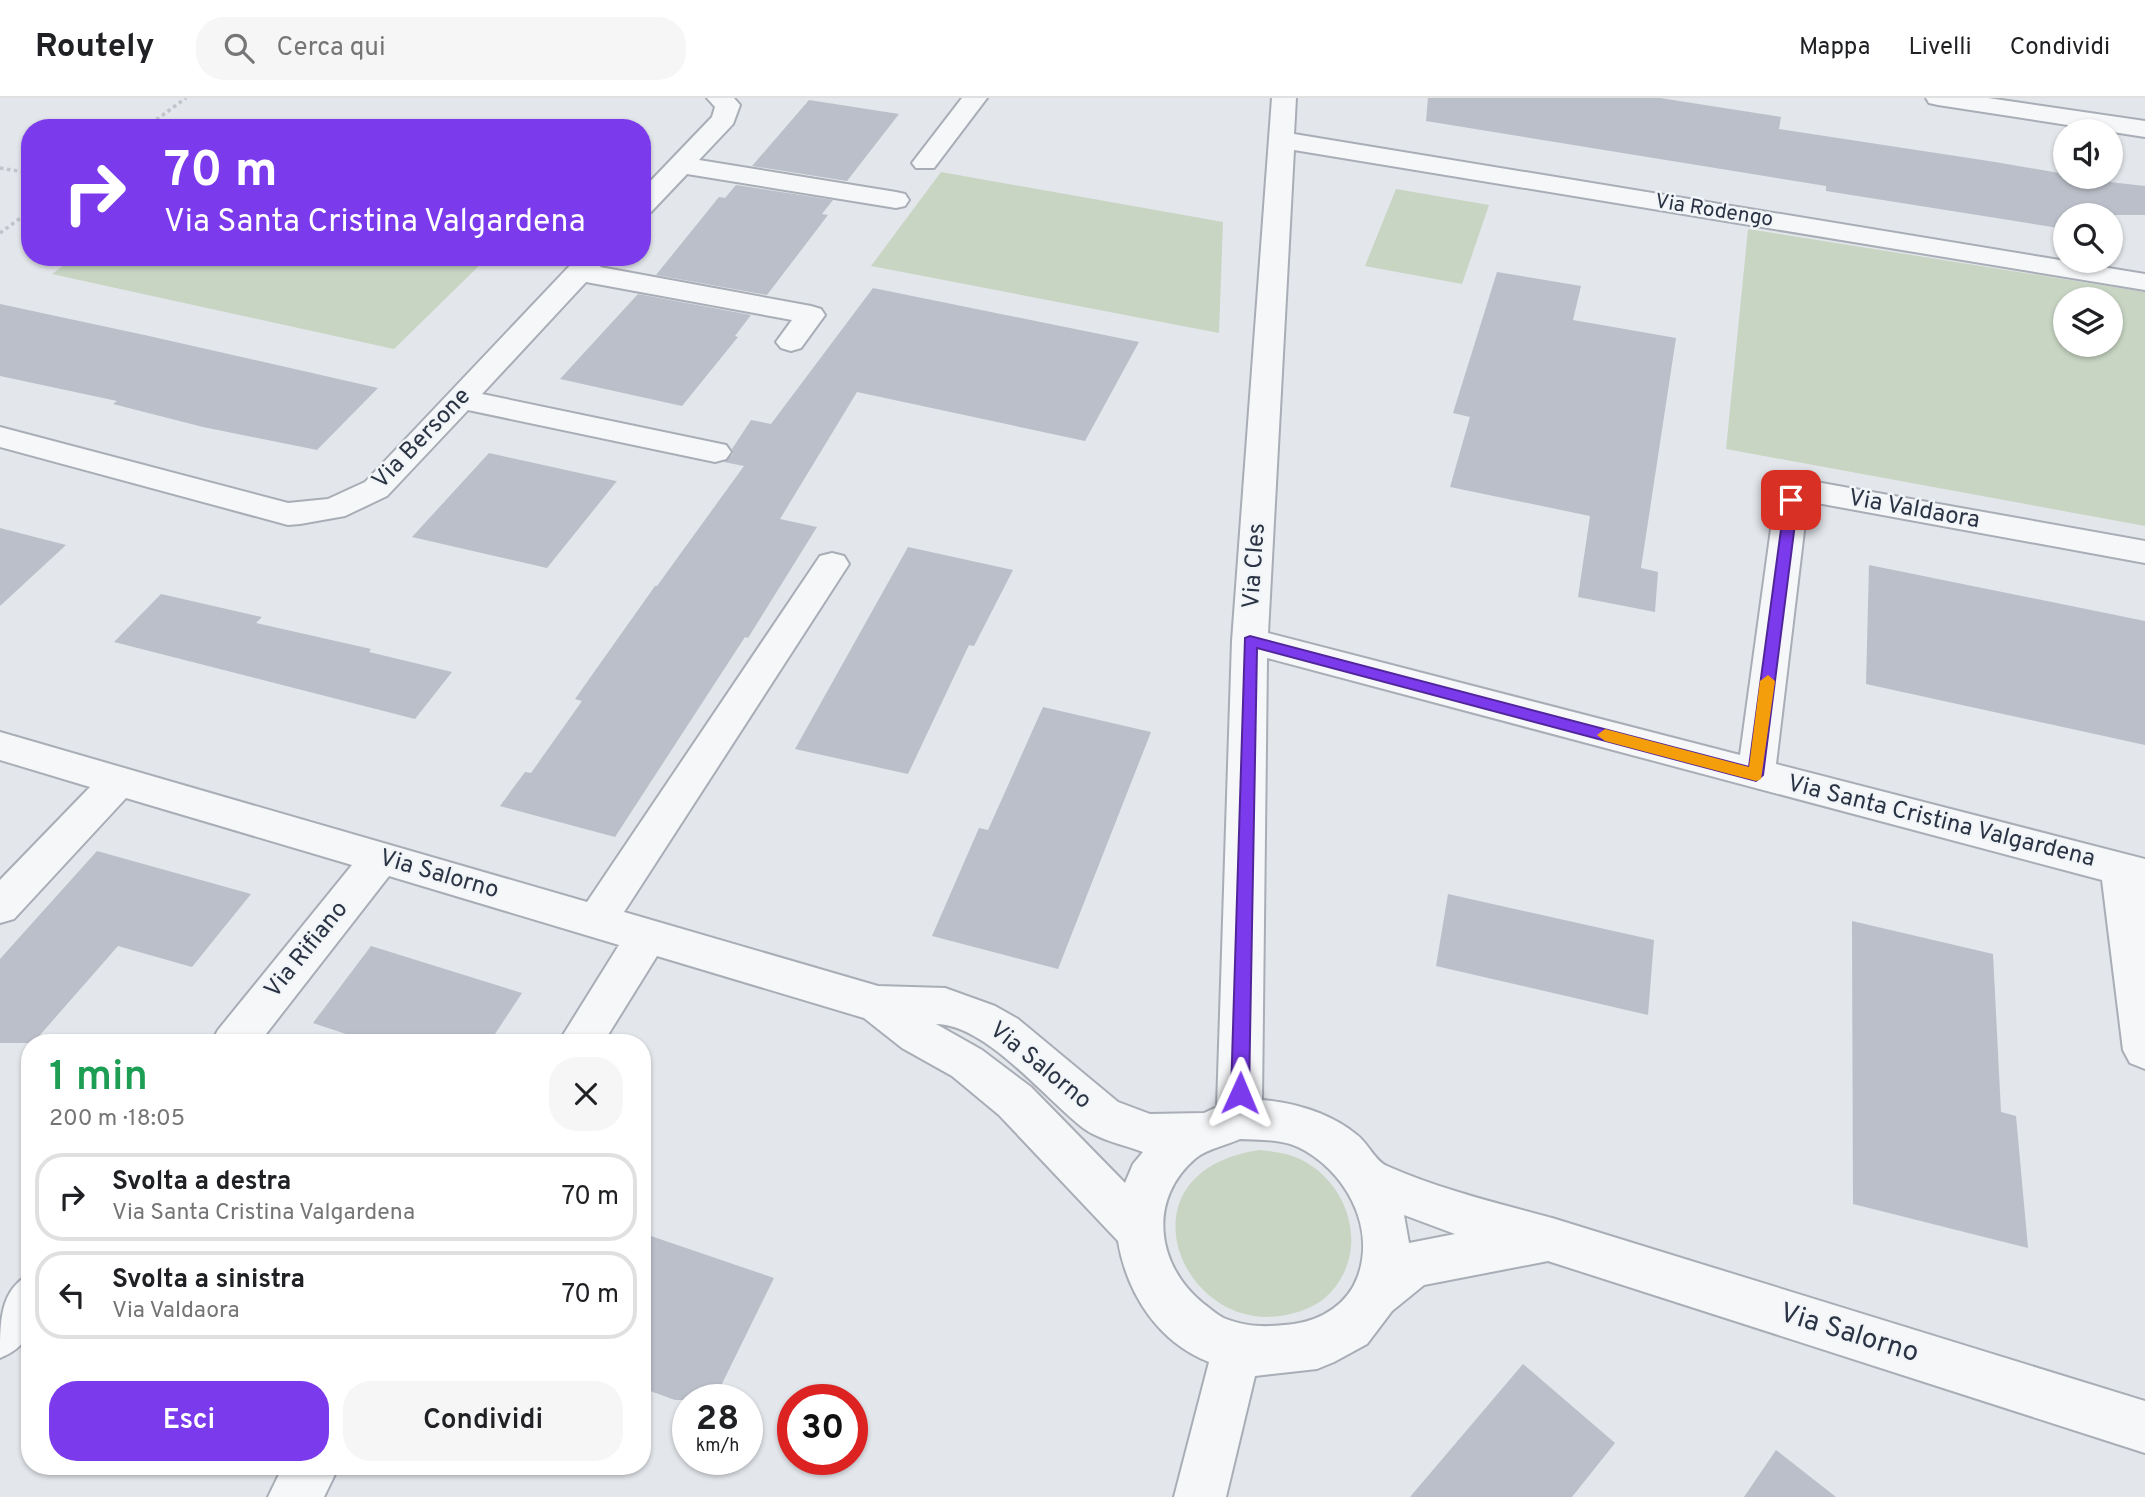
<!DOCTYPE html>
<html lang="it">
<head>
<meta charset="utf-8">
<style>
	:root { --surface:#fff; --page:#f6f6f6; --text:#202124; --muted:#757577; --line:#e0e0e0; --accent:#7c3aed }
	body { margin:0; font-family:Overpass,sans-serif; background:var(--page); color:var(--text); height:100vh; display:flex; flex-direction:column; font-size:26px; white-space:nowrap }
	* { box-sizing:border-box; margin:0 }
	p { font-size:23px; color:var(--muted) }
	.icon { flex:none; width:38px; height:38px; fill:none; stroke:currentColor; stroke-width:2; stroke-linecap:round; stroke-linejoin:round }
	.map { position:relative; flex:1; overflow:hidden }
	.panel { position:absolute; left:21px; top:936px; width:630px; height:441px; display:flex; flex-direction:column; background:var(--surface); border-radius:28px; box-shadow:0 2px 5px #0004 }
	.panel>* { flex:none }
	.hud { position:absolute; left:21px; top:21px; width:630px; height:147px; border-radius:28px; box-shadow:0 2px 5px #0004; background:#7c3aed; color:#fff; overflow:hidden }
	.fabs { position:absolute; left:2053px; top:21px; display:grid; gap:14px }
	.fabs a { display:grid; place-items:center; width:70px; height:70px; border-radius:50%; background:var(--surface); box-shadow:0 2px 5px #0004; font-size:35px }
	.speed { position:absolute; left:672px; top:1286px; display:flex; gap:14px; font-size:35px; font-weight:700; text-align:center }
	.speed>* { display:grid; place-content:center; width:91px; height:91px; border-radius:50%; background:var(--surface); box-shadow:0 2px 5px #0004; line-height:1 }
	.speed small { font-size:18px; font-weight:400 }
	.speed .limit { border:10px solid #d22; background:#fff; color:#111 }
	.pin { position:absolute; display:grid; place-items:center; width:60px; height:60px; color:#fff; margin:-30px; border-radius:14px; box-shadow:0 4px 10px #0006 }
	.me { position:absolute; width:77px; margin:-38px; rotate:1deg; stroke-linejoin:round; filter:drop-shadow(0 0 5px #0008) }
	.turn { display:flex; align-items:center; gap:24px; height:147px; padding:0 28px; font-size:32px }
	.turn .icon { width:91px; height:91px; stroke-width:2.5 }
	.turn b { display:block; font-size:49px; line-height:60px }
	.round { display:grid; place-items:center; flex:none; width:74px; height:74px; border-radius:28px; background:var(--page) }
	.head { display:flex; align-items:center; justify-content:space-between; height:119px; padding:0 28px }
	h1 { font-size:42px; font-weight:600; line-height:52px; color:#1e9e55 }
	.action { display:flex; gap:14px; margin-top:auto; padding:14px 28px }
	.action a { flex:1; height:80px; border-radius:28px; background:var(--accent); color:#fff; font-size:28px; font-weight:600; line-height:80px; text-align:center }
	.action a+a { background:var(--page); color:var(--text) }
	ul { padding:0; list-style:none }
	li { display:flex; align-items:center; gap:21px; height:88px; margin:0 14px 10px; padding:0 14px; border:4px solid var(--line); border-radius:28px }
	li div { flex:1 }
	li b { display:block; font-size:26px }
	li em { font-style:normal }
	header { display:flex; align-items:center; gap:42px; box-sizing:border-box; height:98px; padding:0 35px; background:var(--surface); border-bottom:2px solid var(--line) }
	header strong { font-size:33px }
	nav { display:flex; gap:38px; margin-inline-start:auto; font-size:24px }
	.search { width:490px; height:63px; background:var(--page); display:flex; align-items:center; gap:18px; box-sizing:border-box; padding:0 24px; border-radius:28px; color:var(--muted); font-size:26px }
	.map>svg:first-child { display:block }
</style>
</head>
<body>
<header>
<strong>Routely</strong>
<div class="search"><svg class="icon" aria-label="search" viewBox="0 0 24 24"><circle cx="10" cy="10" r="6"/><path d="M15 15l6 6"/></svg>Cerca qui</div>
<nav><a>Mappa</a><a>Livelli</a><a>Condividi</a></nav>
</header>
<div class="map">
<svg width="2145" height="1399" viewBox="0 0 2145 1399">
	<rect width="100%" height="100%" fill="#e3e6eb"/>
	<!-- green -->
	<g fill="#c8d5c3" fill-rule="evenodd">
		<path d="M941,74L1223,124L1219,235L871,168Z"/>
		<path d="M1396,91L1489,107L1462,186L1365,168Z"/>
		<path d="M1748,131L2145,194V428L1726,351ZM2110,201V247H2065V201Z"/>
		<path d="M75,159H488L394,251L52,176Z"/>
		<path d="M1260,1052C1268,1053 1277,1054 1286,1056C1339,1070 1369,1135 1340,1182C1329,1200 1314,1210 1294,1215C1184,1247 1110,1073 1260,1052Z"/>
	</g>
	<!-- building -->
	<g fill="#babfc9">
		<path d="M1428,0H1660L1781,19L1779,31L1995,64L2065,76V79L2145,88V117H2065V131L1826,93V88L1426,23Z"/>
		<path d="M809,2L899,16L847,83L752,68Z"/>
		<path d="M736,87L833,102L822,116L828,117L767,197L656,177L719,99L725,100Z"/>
		<path d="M1497,174L1581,188L1573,222L1676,240L1641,470L1658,474L1655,514L1578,499L1590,418L1450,389L1470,319L1453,315Z"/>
		<path d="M873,190L1139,244L1085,343L857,294L780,421L817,429L748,540L745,539L615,739L500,708L525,674L531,675L582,603L575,601L655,488H657L744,368L724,364L733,356L732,351L751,322L771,326Z"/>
		<path d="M638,196L751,217L735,238L738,239L682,308L560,281Z"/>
		<path d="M0,206L149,238L378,290L317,352L203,329L113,306L117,303L0,278Z"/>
		<path d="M489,355L616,383H617L547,470L412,439Z"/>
		<path d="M0,430L66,447L0,508Z"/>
		<path d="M908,449L1013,472L974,548L969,547L908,676L795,651Z"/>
		<path d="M1869,467L2145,523V647L1866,586Z"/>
		<path d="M161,496L262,519L256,525L371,551L369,554L452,574L415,621L114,544Z"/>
		<path d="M1043,609L1151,634L1058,871L932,838L979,730L988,732Z"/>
		<path d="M97,753L251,796L192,869L118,848L33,945H0V861Z"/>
		<path d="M1448,796L1654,842L1648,917L1436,868Z"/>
		<path d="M1852,823L1993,856L2001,1014L2016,1018L2028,1150L1853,1106Z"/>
		<path d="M371,848L522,895L489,945H373L313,925Z"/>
		<path d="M642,1135L774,1180L714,1302H675L642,1290Z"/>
		<path d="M1523,1266L1615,1345L1572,1399H1410Z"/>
		<path d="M1776,1352L1836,1399H1744Z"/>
	</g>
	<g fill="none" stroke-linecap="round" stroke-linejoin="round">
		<defs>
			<g id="minor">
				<path d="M707,0H734L740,7L733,26L699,62L896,94L905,96L909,102L905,108L896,110L687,76L651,114L642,116V92L712,19L715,9Z"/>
				<path d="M962,0H987L934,70H916L912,65Z"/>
				<path d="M1272,0H1296L1294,36L2145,176V192L1294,52L1268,535L1740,657L1775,402L1779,395L1816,384L2145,443V465L1817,405L1807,408L1776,666L2145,761V971L2130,965L2123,952L2102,782L1267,560L1262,1002C1295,1005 1330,1015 1357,1037C1368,1045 1375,1063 1387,1068C1439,1091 1496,1105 1552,1120L2145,1303V1355L1548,1163L1424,1187L1392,1213L1367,1246L1334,1264L1317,1271L1255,1278L1226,1399H1174L1209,1264C1158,1244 1127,1196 1118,1143L999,1017L952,978L902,950L864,920L657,858L603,945H558L619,847L389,778L259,945H211L218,932L352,767L126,700L14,821L0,825V782L90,689L0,662V634L587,804L820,458L832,455L844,458L849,466L624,814L878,888L945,890L995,908L1018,921L1118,1004L1150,1016L1204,1015L1217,1009L1232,543ZM936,926C987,927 1044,1000 1083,1030C1099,1042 1125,1047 1143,1054L1133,1066L1125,1085L1031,989L982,952ZM1240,1041C1258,1042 1282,1041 1298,1049C1344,1071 1376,1127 1358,1178C1348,1206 1322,1222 1294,1226C1269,1229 1250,1230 1226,1221C1218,1218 1211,1211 1204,1206C1156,1168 1147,1101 1196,1060C1207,1051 1227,1047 1240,1041ZM1404,1117L1455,1136L1409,1145Z"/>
				<path d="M1926,0H1988L2145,23V39L1938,7L1929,5Z"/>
				<path d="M578,159H608L600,169L811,208L821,211L825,217L801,250L791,253L781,250L776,244L792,222L586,184L482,296L726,347L731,354L726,361L715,364L468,312L387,398L345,418L300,426L288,427L0,349V329L288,405L328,401L365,384Z"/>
				<path d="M30,1176C30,1214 42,1243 0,1260C0,1222 0,1192 30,1176Z"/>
				<path d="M283,1368H339L324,1399H268Z"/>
			</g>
		</defs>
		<!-- minor casing -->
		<use href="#minor" stroke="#a8adb6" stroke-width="4"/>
		<!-- path -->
		<g stroke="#c1c4ca" stroke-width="3.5" stroke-dasharray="3.5 3.5" stroke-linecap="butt">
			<path d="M145,30L186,0"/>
			<path d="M0,70L30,75"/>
			<path d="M0,135L30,113"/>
		</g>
		<!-- minor -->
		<use href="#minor" fill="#f6f7f9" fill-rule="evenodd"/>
	</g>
	<!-- route -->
	<path fill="#7c3aed" stroke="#51269a" stroke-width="2" d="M1791,397L1798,402L1763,677L1756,683L1257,550L1249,995L1246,1000L1240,1003L1233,1000L1231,995L1245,540L1250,538L1749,669L1785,402Z"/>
	<!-- slow -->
	<path fill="#f59e0b" d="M1768,577L1775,583L1761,681L1756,683L1605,643L1597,637L1605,631L1749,669L1760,583Z"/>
	<g text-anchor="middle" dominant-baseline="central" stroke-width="5" stroke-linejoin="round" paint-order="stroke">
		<!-- far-street labels -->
		<g font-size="21" fill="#2a3444" stroke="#f2f5f8">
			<text transform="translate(1714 113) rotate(9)">Via Rodengo</text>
		</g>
		<!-- street labels -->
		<g font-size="24" fill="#2a3444" stroke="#f2f5f8">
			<text transform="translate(422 341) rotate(-46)">Via Bersone</text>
			<text transform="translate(1914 412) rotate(10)">Via Valdaora</text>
			<text transform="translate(1255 468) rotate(-86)">Via Cles</text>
			<text transform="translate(1941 724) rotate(14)">Via Santa Cristina Valgardena</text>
			<text transform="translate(439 777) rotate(16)">Via Salorno</text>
			<text transform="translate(307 852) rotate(-51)">Via Rifiano</text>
			<text transform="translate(1040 968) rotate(39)">Via Salorno</text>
		</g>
		<!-- near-street labels -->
		<g font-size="28" fill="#2a3444" stroke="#f2f5f8">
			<text transform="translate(1849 1236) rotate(17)">Via Salorno</text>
		</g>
	</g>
</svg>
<div class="fabs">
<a><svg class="icon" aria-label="sound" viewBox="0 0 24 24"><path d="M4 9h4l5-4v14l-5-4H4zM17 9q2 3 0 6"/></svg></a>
<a><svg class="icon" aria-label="search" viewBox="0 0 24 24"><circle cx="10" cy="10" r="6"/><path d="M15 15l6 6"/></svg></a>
<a><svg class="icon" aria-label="layers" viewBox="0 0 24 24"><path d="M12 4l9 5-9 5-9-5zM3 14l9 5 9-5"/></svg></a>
</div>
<div class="speed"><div>28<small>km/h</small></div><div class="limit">30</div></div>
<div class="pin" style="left:1791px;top:402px;background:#d93025"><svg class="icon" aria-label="arrive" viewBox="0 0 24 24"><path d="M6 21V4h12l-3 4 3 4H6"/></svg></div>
<svg class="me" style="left:1240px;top:995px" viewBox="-20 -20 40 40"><path d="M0-17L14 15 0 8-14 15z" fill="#7c3aed" stroke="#fff" stroke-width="4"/></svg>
<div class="hud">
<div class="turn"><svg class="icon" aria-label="right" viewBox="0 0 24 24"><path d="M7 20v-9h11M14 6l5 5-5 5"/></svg><div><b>70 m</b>Via Santa Cristina Valgardena</div></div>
</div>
<section class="panel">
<div class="head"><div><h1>1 min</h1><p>200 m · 18:05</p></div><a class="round"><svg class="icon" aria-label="close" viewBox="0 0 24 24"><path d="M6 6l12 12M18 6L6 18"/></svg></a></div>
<ul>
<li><svg class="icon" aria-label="right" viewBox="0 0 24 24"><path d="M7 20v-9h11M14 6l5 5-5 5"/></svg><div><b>Svolta a destra</b><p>Via Santa Cristina Valgardena</p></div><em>70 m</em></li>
<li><svg class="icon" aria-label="left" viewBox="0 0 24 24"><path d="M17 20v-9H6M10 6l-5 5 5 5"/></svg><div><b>Svolta a sinistra</b><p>Via Valdaora</p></div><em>70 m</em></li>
</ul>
<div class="action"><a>Esci</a><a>Condividi</a></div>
</section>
</div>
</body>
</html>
